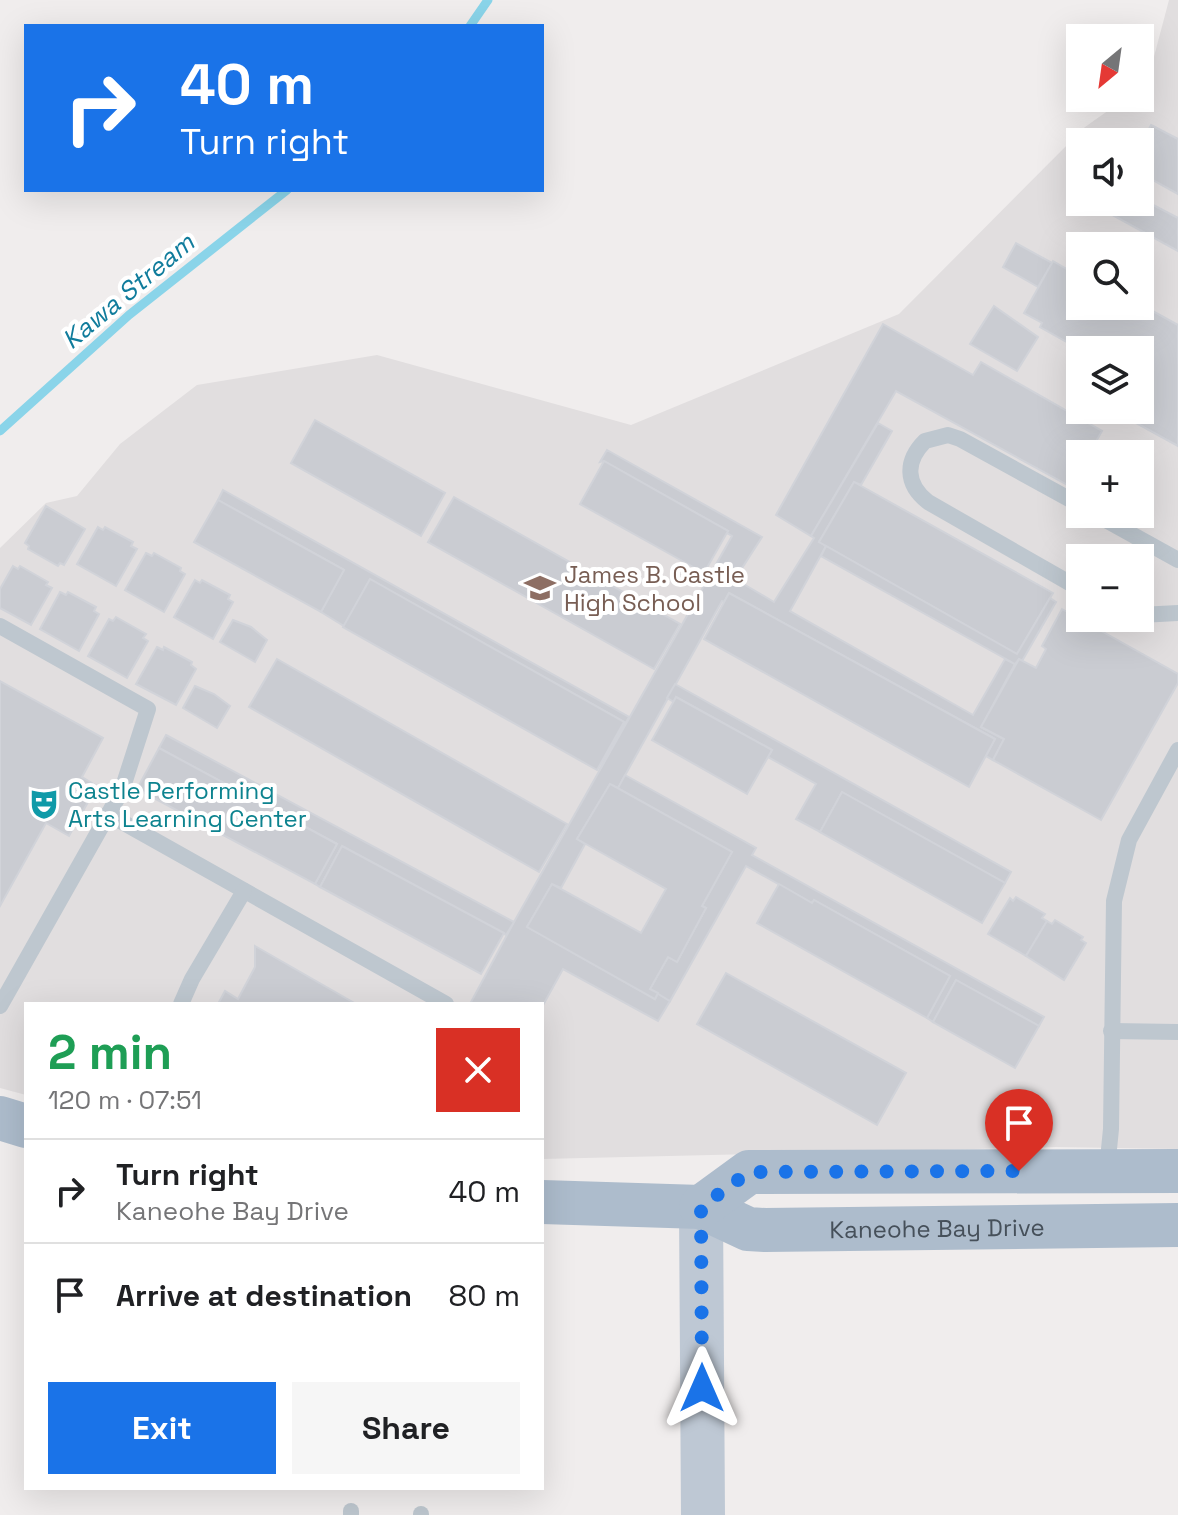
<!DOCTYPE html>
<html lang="en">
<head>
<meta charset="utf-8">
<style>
	:root { --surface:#fff; --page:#f6f6f6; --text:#202124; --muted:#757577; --line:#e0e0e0; --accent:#1a73e8 }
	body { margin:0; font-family:"Space Grotesk",sans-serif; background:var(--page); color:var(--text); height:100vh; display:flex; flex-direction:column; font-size:30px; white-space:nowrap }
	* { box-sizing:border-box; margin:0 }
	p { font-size:26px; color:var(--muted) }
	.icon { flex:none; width:44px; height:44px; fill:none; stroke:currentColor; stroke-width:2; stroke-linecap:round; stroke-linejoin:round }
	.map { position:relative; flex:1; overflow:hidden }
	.details { position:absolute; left:24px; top:1002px; width:520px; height:488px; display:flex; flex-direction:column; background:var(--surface); border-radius:0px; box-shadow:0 8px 32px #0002 }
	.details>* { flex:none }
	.guide { position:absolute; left:24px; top:24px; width:520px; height:168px; border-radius:0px; box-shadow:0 8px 32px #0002; background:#1a73e8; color:#fff; overflow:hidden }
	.needle { width:52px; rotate:209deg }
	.tools { position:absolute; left:1066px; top:24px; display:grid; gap:16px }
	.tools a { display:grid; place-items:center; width:88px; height:88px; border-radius:0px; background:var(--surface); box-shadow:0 8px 32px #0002; font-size:40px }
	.pin { position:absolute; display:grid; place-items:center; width:68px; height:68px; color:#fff; margin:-82px -34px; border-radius:50% 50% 50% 0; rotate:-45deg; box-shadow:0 0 8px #0007 }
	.pin .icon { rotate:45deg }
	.me { position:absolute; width:88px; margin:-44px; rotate:0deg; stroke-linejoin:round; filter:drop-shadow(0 0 6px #0008) }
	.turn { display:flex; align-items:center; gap:28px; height:168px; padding:0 24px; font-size:36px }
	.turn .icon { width:104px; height:104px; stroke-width:2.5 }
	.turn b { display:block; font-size:56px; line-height:68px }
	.round { display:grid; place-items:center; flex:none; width:84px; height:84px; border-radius:0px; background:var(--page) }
	.head { display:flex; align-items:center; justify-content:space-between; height:136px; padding:0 24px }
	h1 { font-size:48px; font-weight:700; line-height:60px; color:#1e9e55 }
	.button { display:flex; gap:16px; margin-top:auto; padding:16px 24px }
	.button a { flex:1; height:92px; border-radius:0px; background:var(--accent); color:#fff; font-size:32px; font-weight:700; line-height:92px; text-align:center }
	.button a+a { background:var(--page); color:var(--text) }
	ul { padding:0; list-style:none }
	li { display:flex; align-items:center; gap:24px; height:104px; padding:0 24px; border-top:2px solid var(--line) }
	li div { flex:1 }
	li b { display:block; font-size:30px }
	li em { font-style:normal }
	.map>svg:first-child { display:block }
</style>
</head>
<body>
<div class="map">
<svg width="1178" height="1515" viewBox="0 0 1178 1515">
	<rect width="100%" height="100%" fill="#f0eded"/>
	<!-- education -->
	<path fill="#e1dedf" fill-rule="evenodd" d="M1169,0H1178V1149L1056,1147L542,1159V1004H26V1095L0,1088V548L46,503L77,496L120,444L197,385L377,355L631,425L899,314L1085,127L1126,98H1140V88L1147,83ZM1080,142H1140V202H1080ZM1080,246H1140V306H1080ZM1080,350H1140V410H1080ZM1080,454H1140V514H1080ZM1080,558H1140V618H1080Z"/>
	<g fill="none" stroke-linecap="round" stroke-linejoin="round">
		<!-- stream -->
		<g stroke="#8ad4e9" stroke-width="9">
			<path d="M470,26L488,0"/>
			<path d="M0,431L129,315L287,190"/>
		</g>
	</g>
	<!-- building -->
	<g fill="#caccd2" stroke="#d1d3d9" stroke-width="2">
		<path d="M1151,125L1178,139V194L1140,173V145Z"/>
		<path d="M1140,198L1178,218V251L1107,212L1112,202H1140Z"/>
		<path d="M1016,243L1052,263L1038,287L1003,267Z"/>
		<path d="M1053,261L1072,272L1074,268L1080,271V306H1140V304L1178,325V446L1127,418L1131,410H1140V394L1151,374L1140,369V350H1106L1093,343L1089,350H1081L1040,327L1042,323L1024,313Z"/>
		<path d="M994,306L1038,337L1017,371L970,344Z"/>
		<path d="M883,324L973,375L981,362L1102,431L1089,454H1080V471L1071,487L896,391L811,536L776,515Z"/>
		<path d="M315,420L445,493L421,536L291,463Z"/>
		<path d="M878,423L892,431L861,485L854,482L819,542L826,546L790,611L973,715L1005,659L1015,664L981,727L1004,739L993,760L986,756L995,739L729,593L724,602L722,601L618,788L610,784L577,839L585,844L561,888L552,884L527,927L655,999L658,993L670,1001L658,1021L563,969L542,1007V1004H470L514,922L732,536L727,533L728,531L604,461L600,462L607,450L762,537L735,579L774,602L814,538L811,536Z"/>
		<path d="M604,461L728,531L704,573L580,504Z"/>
		<path d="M854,482L1053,593L1017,654L819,542Z"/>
		<path d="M223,490L629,717L599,771L624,722L370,579L344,626L321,612L344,570L218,500Z"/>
		<path d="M454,497L680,624L654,669L428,542Z"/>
		<path d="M218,500L344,570L321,612L194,542Z"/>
		<path d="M46,506L85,529L64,565L60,563L58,566L28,549L29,546L25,543Z"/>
		<path d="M98,527L103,530L105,527L133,542L131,546L137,549L116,586L77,564Z"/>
		<path d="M826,546L1017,654L1050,598L1056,602L1022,661L1019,659L1015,664L821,556Z"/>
		<path d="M146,553L152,556L154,553L181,568L180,571L185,574L164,612L125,590Z"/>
		<path d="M13,566L18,569L20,566L48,582L46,585L52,588L31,625L0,608V589Z"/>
		<path d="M370,579L624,722L597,770L343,627Z"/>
		<path d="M195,580L200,583L202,580L230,595L228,599L233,602L213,639L174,617Z"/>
		<path d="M60,592L66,595L68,592L96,607L94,611L99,614L79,651L40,629Z"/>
		<path d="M729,593L995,739L969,787L704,639Z"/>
		<path d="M1062,609L1178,674V683L1101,820L993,760L1004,739L981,727L1019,659L1036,668L1046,649L1042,646Z"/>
		<path d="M116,617L146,634L143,638L148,641L127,678L88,656L109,619L113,621Z"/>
		<path d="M233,620L251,627L267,640L255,662L220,642Z"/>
		<path d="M157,647L163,650L164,647L192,662L191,665L196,669L176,705L136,684Z"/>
		<path d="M277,659L567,824L539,872L249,707Z"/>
		<path d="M0,681L103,738L82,777L97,786L69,836L46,823L0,906Z"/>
		<path d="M675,684L1011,872L1005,883L842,792L820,832L796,819L816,784L768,757L772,750L676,697L674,702L667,698Z"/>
		<path d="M195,686L214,694L230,706L217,728L183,708Z"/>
		<path d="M676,697L772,750L747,794L652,740Z"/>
		<path d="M166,735L514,922L506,935L342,846L320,887L315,884L337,844L159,748Z"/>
		<path d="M159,748L337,844L315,884L137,789Z"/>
		<path d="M625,775L756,848L752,855L1044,1017L1039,1026L956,980L933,1022L927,1018L950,976L814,900L812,903L746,866L670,1001L650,989L668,957L677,962L706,908L702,906L732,852L618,788Z"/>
		<path d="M610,784L732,852L702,906L706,908L677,962L668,957L650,989L658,993L655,999L527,927L552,884L641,933L666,889L577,839Z"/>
		<path d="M842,792L1005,883L982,923L820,832Z"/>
		<path d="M342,846L504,933L481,974L320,887Z"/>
		<path d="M779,884L812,903L814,900L950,976L927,1018L757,923Z"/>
		<path d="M1016,897L1045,914L1042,918L1047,921L1026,956L988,934L1010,898L1013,901Z"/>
		<path d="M1055,920L1083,937L1081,940L1086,943L1064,980L1026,956L1047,921L1052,924Z"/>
		<path d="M255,946L356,1004H218L225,991L238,999L255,967Z"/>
		<path d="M726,973L906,1073L877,1125L697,1024Z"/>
		<path d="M956,980L1039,1026L1015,1068L933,1022Z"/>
	</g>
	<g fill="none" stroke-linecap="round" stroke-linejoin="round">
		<!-- lane -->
		<g stroke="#bec7cf" stroke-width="16">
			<path d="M1080,505L960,439L948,435L925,441C905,461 905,484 928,502L1080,589"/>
			<path d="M1095,514L1178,560"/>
			<path d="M1140,615L1178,613"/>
			<path d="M0,626L148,709L122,790L0,1006"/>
			<path d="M108,814L446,1004"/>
			<path d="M181,1004L192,979L244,891"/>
			<path d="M1111,1031L1178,1032"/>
			<path d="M1107,1169L1111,1129L1114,901L1129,840L1178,750"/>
			<path d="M351,1511V1515"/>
			<path d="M421,1515V1514"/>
		</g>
		<!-- secondary -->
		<path stroke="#bec8d4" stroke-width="44" d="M701,1207L703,1515"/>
		<!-- primary -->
		<g stroke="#adbccc" stroke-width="44">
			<path d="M0,1118L26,1126"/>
			<path id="s1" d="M542,1202L701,1207L748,1229L765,1230L1178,1225"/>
			<path d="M701,1207L749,1172L1178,1171"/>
		</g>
	</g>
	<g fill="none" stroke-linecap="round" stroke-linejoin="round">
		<!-- route -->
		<path stroke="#1a73e8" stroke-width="14" stroke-dasharray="0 25.2" d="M702,1388L701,1207L749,1172L1019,1171"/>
	</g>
	<!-- icons -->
	<defs>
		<symbol id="school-bare" viewBox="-9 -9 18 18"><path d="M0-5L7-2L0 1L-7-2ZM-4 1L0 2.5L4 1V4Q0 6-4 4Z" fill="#8d6e63" stroke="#fff" stroke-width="2.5" paint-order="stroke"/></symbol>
		<symbol id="theatre-bare" viewBox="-9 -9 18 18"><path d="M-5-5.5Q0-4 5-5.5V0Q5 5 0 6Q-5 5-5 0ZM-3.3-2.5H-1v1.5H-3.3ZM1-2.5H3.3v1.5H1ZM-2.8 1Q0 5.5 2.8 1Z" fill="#0f9aa8" stroke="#fff" stroke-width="2.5" paint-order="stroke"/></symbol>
	</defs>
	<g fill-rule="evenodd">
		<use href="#school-bare" x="518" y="566" width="44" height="44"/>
		<use href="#theatre-bare" x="22" y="782" width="44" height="44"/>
	</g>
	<g text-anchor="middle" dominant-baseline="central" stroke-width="8" stroke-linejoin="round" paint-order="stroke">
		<!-- education labels -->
		<g font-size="24" fill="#785e54" stroke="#fff" text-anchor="start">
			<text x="564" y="574">James B. Castle<tspan x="564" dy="28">High School</tspan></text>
		</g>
		<!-- culture labels -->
		<g font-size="24" fill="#0d838f" stroke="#fff" text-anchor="start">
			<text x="68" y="790">Castle Performing<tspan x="68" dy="28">Arts Learning Center</tspan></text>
		</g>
		<!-- street labels -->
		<g font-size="24" fill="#46505a" stroke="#fff">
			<text stroke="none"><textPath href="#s1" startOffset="400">Kaneohe Bay Drive</textPath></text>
		</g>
		<!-- water labels -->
		<g font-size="26" font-style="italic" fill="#107c9c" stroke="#fff">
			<text transform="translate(128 291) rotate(-40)">Kawa Stream</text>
		</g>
	</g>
</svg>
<div class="tools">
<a><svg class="needle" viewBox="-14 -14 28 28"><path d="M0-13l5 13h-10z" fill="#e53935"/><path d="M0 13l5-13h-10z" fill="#757577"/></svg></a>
<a><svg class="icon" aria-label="sound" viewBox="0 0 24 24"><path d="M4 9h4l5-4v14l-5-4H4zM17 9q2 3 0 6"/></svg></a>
<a><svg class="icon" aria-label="search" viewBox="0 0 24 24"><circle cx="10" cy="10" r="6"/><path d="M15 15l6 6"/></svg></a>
<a><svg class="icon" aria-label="layers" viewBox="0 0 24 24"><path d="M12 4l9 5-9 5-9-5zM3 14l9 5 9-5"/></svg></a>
<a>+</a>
<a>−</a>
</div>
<div class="pin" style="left:1019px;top:1171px;background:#d93025"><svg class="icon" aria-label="arrive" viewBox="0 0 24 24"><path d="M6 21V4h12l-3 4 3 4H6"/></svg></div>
<svg class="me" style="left:702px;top:1388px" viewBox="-20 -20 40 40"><path d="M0-17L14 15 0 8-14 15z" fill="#1a73e8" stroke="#fff" stroke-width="4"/></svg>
<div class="guide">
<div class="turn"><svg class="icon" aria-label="right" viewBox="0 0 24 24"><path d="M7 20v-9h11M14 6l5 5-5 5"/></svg><div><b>40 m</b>Turn right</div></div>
</div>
<section class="details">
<div class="head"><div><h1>2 min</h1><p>120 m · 07:51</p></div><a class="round" style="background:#d93025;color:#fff"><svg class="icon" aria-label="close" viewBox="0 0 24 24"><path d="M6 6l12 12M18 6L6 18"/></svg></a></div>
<ul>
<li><svg class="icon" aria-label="right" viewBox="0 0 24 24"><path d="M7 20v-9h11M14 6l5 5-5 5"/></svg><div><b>Turn right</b><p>Kaneohe Bay Drive</p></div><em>40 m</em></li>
<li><svg class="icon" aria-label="arrive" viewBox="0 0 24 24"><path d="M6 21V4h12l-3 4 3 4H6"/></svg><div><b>Arrive at destination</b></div><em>80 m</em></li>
</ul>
<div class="button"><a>Exit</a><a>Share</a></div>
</section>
</div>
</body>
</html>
